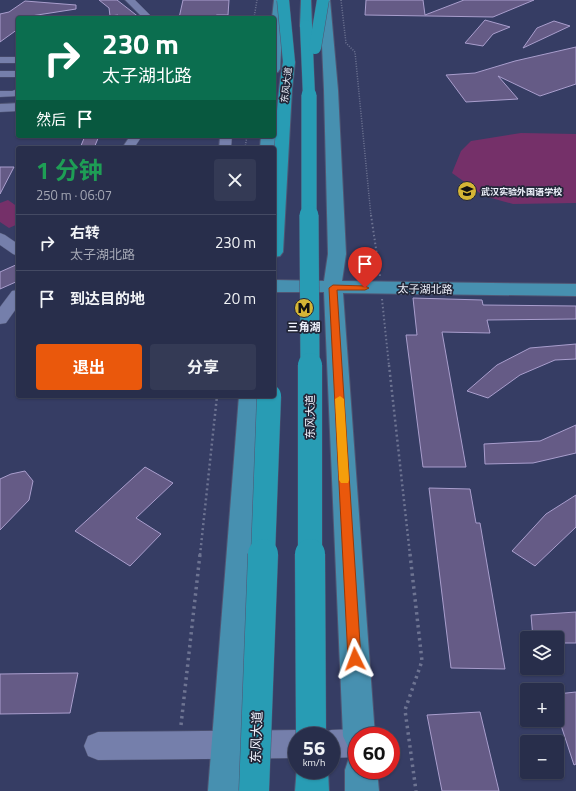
<!DOCTYPE html>
<html lang="zh">
<head>
<meta charset="utf-8">
<style>
	:root { --surface:#282e4b; --page:#343a55; --text:#f1f3f6; --muted:#a5a8b5; --line:#444a63; --accent:#ea580c }
	body { margin:0; font-family:"Titillium Web","Noto Sans SC",sans-serif; background:var(--page); color:var(--text); height:100vh; display:flex; flex-direction:column; font-size:15px; white-space:nowrap }
	* { box-sizing:border-box; margin:0 }
	p { font-size:13px; color:var(--muted) }
	.icon { flex:none; width:22px; height:22px; fill:none; stroke:currentColor; stroke-width:2; stroke-linecap:round; stroke-linejoin:round }
	.map { position:relative; flex:1; overflow:hidden }
	.details { position:absolute; left:16px; top:146px; width:260px; height:252px; display:flex; flex-direction:column; background:var(--surface); border-radius:4px; box-shadow:0 1px 3px #0004,0 0 0 1px var(--line) }
	.details>* { flex:none }
	.top-card { position:absolute; left:16px; top:16px; width:260px; height:122px; border-radius:4px; box-shadow:0 1px 3px #0004,0 0 0 1px var(--line); background:#0b6e4f; color:#fff; overflow:hidden }
	.tools { position:absolute; left:520px; top:631px; display:grid; gap:8px }
	.tools a { display:grid; place-items:center; width:44px; height:44px; border-radius:4px; background:var(--surface); box-shadow:0 1px 3px #0004,0 0 0 1px var(--line); font-size:20px }
	.speed { position:absolute; left:288px; top:727px; display:flex; gap:8px; font-size:20px; font-weight:700; text-align:center }
	.speed>* { display:grid; place-content:center; width:52px; height:52px; border-radius:50%; background:var(--surface); box-shadow:0 1px 3px #0004,0 0 0 1px var(--line); line-height:1 }
	.speed small { font-size:10px; font-weight:400 }
	.speed .limit { border:6px solid #d22; background:#fff; color:#111 }
	.pin { position:absolute; display:grid; place-items:center; width:34px; height:34px; color:#fff; margin:-41px -17px; border-radius:50% 50% 50% 0; rotate:-45deg; box-shadow:0 0 4px #0007 }
	.pin .icon { rotate:45deg }
	.me { position:absolute; width:44px; margin:-22px; rotate:357deg; stroke-linejoin:round; filter:drop-shadow(0 0 3px #0008) }
	.turn { display:flex; align-items:center; gap:14px; height:84px; padding:0 20px; font-size:18px }
	.turn .icon { width:52px; height:52px; stroke-width:2.5 }
	.turn b { display:block; font-size:28px; line-height:34px }
	.then { display:flex; align-items:center; height:38px; padding:0 20px; background:#0003; gap:8px; font-size:15px }
	.round { display:grid; place-items:center; flex:none; width:42px; height:42px; border-radius:4px; background:var(--page) }
	.overview { display:flex; align-items:center; justify-content:space-between; height:68px; padding:0 20px }
	h1 { font-size:24px; font-weight:700; line-height:30px; color:#1e9e55 }
	.action { display:flex; gap:8px; margin-top:auto; padding:8px 20px }
	.action a { flex:1; height:46px; border-radius:4px; background:var(--accent); color:#fff; font-size:16px; font-weight:700; line-height:46px; text-align:center }
	.action a+a { background:var(--page); color:var(--text) }
	ul { padding:0; list-style:none }
	li { display:flex; align-items:center; gap:12px; height:56px; padding:0 20px; border-top:1px solid var(--line) }
	li div { flex:1 }
	li b { display:block; font-size:15px }
	li em { font-style:normal }
	.map>svg:first-child { display:block }
</style>
</head>
<body>
<div class="map">
<svg width="576" height="791" viewBox="0 0 576 791">
	<rect width="100%" height="100%" fill="#363d64"/>
	<!-- green -->
	<g fill="#753069">
		<path d="M521,133L576,134V203L513,204L484,196L452,173L461,151L471,141Z"/>
		<path d="M8,200L18,207V224L9,228L0,222V203Z"/>
	</g>
	<!-- building -->
	<g fill="#655b86" stroke="#a99ecd">
		<path d="M99,0H117L140,18H121L118,15L110,16L109,8Z"/>
		<path d="M183,0H229L228,15H217L208,18H179Z"/>
		<path d="M366,0H423L425,15L464,0H534L493,17L365,15Z"/>
		<path d="M25,1L76,5V9L18,18V29L0,42V14L9,12Z"/>
		<path d="M485,20L510,27L493,34L483,46L465,43Z"/>
		<path d="M554,21L570,26L523,48L537,28Z"/>
		<path d="M576,47V84L540,96L498,76L518,99L466,102L446,75L475,73L515,61Z"/>
		<path d="M85,136H99L94,148H80Z"/>
		<path d="M0,167H14L0,194Z"/>
		<path d="M18,264V281L0,289V272Z"/>
		<path d="M413,298L482,300L483,305L576,306V319L487,320L490,333L442,332L466,467H423L406,335H417Z"/>
		<path d="M576,344V359L555,360L520,375L488,398L467,391L497,365L530,348Z"/>
		<path d="M576,425V453L533,463L485,464L484,444L540,441Z"/>
		<path d="M145,467L173,483L136,518L161,534L130,566L75,531Z"/>
		<path d="M25,471L33,481L29,500L0,530V479L11,474Z"/>
		<path d="M429,488L470,489L476,523H480L505,669L451,668Z"/>
		<path d="M576,495V527L535,566L512,551L546,514Z"/>
		<path d="M576,612V643H557V638H533L531,615Z"/>
		<path d="M78,673L70,713L0,714V674Z"/>
		<path d="M576,692V764L574,765L557,713V694Z"/>
		<path d="M480,712L499,791H442L427,715Z"/>
	</g>
	<g fill="none" stroke-linecap="round" stroke-linejoin="round">
		<defs>
			<g id="minor">
				<path d="M125,0H135L153,18H143Z"/>
				<rect x="0" y="57" width="18" height="6"/>
				<rect x="0" y="71" width="18" height="6"/>
				<path d="M18,89V96L0,97V91H12Z"/>
				<path d="M18,103V111L0,112V104Z"/>
				<path d="M130,136H142L134,148H122Z"/>
				<path d="M220,136H232L231,148H219Z"/>
				<path d="M0,233L5,235L18,244V256L13,254L0,245Z"/>
				<path d="M18,290V306L6,323L0,324V307L12,291Z"/>
				<path d="M357,729L367,733L368,736H357V757L331,758V736H321V734L331,730Z"/>
				<path d="M297,730L307,736H297V758L98,760L88,756L84,746L88,736L98,732Z"/>
			</g>
			<g id="major">
				<path d="M274,0H284L280,69L278,72L274,73V18H272Z"/>
				<path d="M320,0H330L338,90L346,254L342,281L576,284V296L343,293L375,736H357V751L348,747L343,736L324,292H274V280L324,281L328,254L324,90Z"/>
				<path d="M274,134L275,136L274,149L260,148L261,136H274Z"/>
				<path d="M239,396H261L242,791H208Z"/>
				<path d="M357,755V770H377L379,791H345V770L349,758Z"/>
			</g>
			<g id="highway">
				<path d="M301,0H311L312,26L310,28H302L300,26Z"/>
				<path d="M289,58L293,59L295,62L292,89L283,252L280,256L274,257C274,191 272,127 283,62L285,59Z"/>
				<path d="M297,767V770H328L329,791H295Z"/>
			</g>
		</defs>
		<!-- minor casing -->
		<use href="#minor" stroke="#505573" stroke-width="1"/>
		<!-- major casing -->
		<use href="#major" stroke="#505573" stroke-width="2"/>
		<!-- highway casing -->
		<use href="#highway" stroke="#505573" stroke-width="2"/>
		<!-- path-far3 -->
		<g stroke="#6e7492" stroke-width="1.5" stroke-dasharray="1 1.5" stroke-linecap="butt">
			<path d="M341,0L346,43L355,52L371,216"/>
			<path d="M254,18L257,0"/>
			<path d="M245,148L247,136"/>
		</g>
		<!-- path-far2 -->
		<g stroke="#6e7492" stroke-width="2" stroke-dasharray="1.5 2.5" stroke-linecap="butt">
			<path d="M371,215L380,276"/>
			<path d="M382,299L389,366"/>
		</g>
		<!-- path-far1 -->
		<g stroke="#6e7492" stroke-width="2.5" stroke-dasharray="2 3" stroke-linecap="butt">
			<path d="M389,365L410,555"/>
			<path d="M200,555L217,396"/>
		</g>
		<!-- path -->
		<g stroke="#6e7492" stroke-width="3.5" stroke-dasharray="2.5 4" stroke-linecap="butt">
			<path d="M410,554L422,661L405,710L416,791"/>
			<path d="M181,725L200,554"/>
		</g>
		<!-- minor -->
		<use href="#minor" fill="#757fab" fill-rule="evenodd"/>
		<!-- major -->
		<use href="#major" fill="#4790b0" fill-rule="evenodd"/>
		<!-- highway -->
		<use href="#highway" fill="#289cb4" fill-rule="evenodd"/>
		<defs>
			<g id="highway-bridge-far4">
				<path d="M283,0L289,62"/>
				<path d="M306,26L309,96"/>
				<path d="M315,48L323,0"/>
			</g>
			<path id="highway-bridge-far3" d="M309,95V216"/>
			<path id="highway-bridge-far2" d="M309,215L310,366"/>
			<g id="highway-bridge-far1">
				<path d="M310,365V555"/>
				<path d="M263,555L269,396"/>
			</g>
			<g id="highway-bridge">
				<path d="M310,554L311,736"/>
				<path d="M254,791L263,554"/>
			</g>
		</defs>
		<!-- highway-bridge-far4 casing -->
		<use href="#highway-bridge-far4" stroke="#505573" stroke-width="13" stroke-linecap="butt"/>
		<!-- highway-bridge-far3 casing -->
		<use href="#highway-bridge-far3" stroke="#505573" stroke-width="16" stroke-linecap="butt"/>
		<!-- highway-bridge-far2 casing -->
		<use href="#highway-bridge-far2" stroke="#505573" stroke-width="20" stroke-linecap="butt"/>
		<!-- highway-bridge-far1 casing -->
		<use href="#highway-bridge-far1" stroke="#505573" stroke-width="25" stroke-linecap="butt"/>
		<!-- highway-bridge casing -->
		<use href="#highway-bridge" stroke="#505573" stroke-width="31" stroke-linecap="butt"/>
		<!-- highway-bridge-far4 -->
		<use href="#highway-bridge-far4" stroke="#289cb4" stroke-width="12"/>
		<!-- highway-bridge-far3 -->
		<use href="#highway-bridge-far3" stroke="#289cb4" stroke-width="15"/>
		<!-- highway-bridge-far2 -->
		<use href="#highway-bridge-far2" stroke="#289cb4" stroke-width="19"/>
		<!-- highway-bridge-far1 -->
		<use href="#highway-bridge-far1" stroke="#289cb4" stroke-width="24"/>
		<!-- highway-bridge -->
		<use href="#highway-bridge" stroke="#289cb4" stroke-width="30"/>
	</g>
	<!-- route -->
	<path fill="#ea580c" stroke="#983908" d="M333,285L365,286L369,288L365,290H337L361,659L359,663L355,664L350,663L348,659L329,288Z"/>
	<!-- slow -->
	<path fill="#f59e0b" d="M340,396L344,399L349,480L348,483H341L339,480L335,399Z"/>
	<!-- icons -->
	<defs>
		<symbol id="school-disc" viewBox="-11 -11 22 22"><circle r="9.5" fill="#d5b535" stroke="#222638"/><path d="M0-5L7-2L0 1L-7-2ZM-4 1L0 2.5L4 1V4Q0 6-4 4Z" fill="#111"/></symbol>
		<symbol id="metro-disc" viewBox="-11 -11 22 22"><circle r="9.5" fill="#d5b535" stroke="#222638"/><path d="M-5.5 5V-5H-3L0 0L3-5H5.5V5H3V-.5L0 4L-3-.5V5Z" fill="#111"/></symbol>
	</defs>
	<g fill-rule="evenodd">
		<use href="#school-disc" x="456" y="180" width="22" height="22"/>
		<use href="#metro-disc" x="293" y="297" width="22" height="22"/>
	</g>
	<g text-anchor="middle" dominant-baseline="central" stroke-width="3.5" stroke-linejoin="round" paint-order="stroke">
		<!-- far-street labels -->
		<g font-size="9" fill="#eff2fc" stroke="#222638">
			<text transform="translate(286 85) rotate(-83)">东风大道</text>
		</g>
		<!-- far-poi labels -->
		<g font-size="9" font-weight="bold" fill="#eff2fc" stroke="#222638" text-anchor="start">
			<text x="481" y="191">武汉实验外国语学校</text>
		</g>
		<!-- street labels -->
		<g font-size="11" fill="#eff2fc" stroke="#222638">
			<text transform="translate(425 289) rotate(1)">太子湖北路</text>
			<text transform="translate(310 417) rotate(-90)">东风大道</text>
		</g>
		<!-- poi labels -->
		<g font-size="11" font-weight="bold" fill="#eff2fc" stroke="#222638">
			<text x="304" y="327">三角湖</text>
		</g>
		<!-- near-street labels -->
		<g font-size="13" fill="#eff2fc" stroke="#222638">
			<text transform="translate(256 737) rotate(-88)">东风大道</text>
		</g>
	</g>
</svg>
<div class="tools">
<a><svg class="icon" aria-label="layers" viewBox="0 0 24 24"><path d="M12 4l9 5-9 5-9-5zM3 14l9 5 9-5"/></svg></a>
<a>+</a>
<a>−</a>
</div>
<div class="speed"><div>56<small>km/h</small></div><div class="limit">60</div></div>
<div class="pin" style="left:365px;top:288px;background:#d93025"><svg class="icon" aria-label="arrive" viewBox="0 0 24 24"><path d="M6 21V4h12l-3 4 3 4H6"/></svg></div>
<svg class="me" style="left:355px;top:659px" viewBox="-20 -20 40 40"><path d="M0-17L14 15 0 8-14 15z" fill="#ea580c" stroke="#fff" stroke-width="4"/></svg>
<div class="top-card">
<div class="turn"><svg class="icon" aria-label="right" viewBox="0 0 24 24"><path d="M7 20v-9h11M14 6l5 5-5 5"/></svg><div><b>230 m</b>太子湖北路</div></div>
<div class="then">然后<svg class="icon" aria-label="arrive" viewBox="0 0 24 24"><path d="M6 21V4h12l-3 4 3 4H6"/></svg></div>
</div>
<section class="details">
<div class="overview"><div><h1>1 分钟</h1><p>250 m · 06:07</p></div><a class="round"><svg class="icon" aria-label="close" viewBox="0 0 24 24"><path d="M6 6l12 12M18 6L6 18"/></svg></a></div>
<ul>
<li><svg class="icon" aria-label="right" viewBox="0 0 24 24"><path d="M7 20v-9h11M14 6l5 5-5 5"/></svg><div><b>右转</b><p>太子湖北路</p></div><em>230 m</em></li>
<li><svg class="icon" aria-label="arrive" viewBox="0 0 24 24"><path d="M6 21V4h12l-3 4 3 4H6"/></svg><div><b>到达目的地</b></div><em>20 m</em></li>
</ul>
<div class="action"><a>退出</a><a>分享</a></div>
</section>
</div>
</body>
</html>
